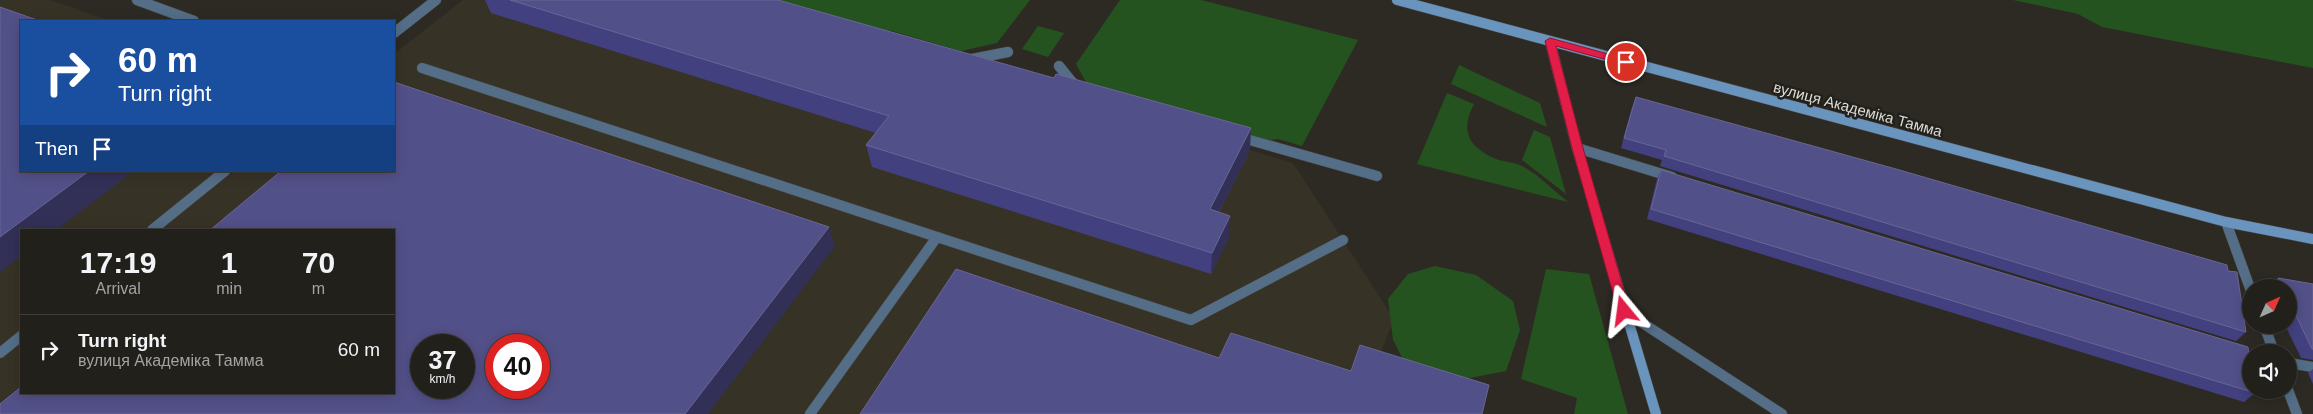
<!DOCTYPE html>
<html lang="en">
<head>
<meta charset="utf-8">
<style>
	:root { --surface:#22201b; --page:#2a2824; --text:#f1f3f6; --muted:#a2a3a3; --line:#3f3e3a }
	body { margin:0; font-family:Helvetica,sans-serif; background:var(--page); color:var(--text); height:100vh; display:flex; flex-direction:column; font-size:19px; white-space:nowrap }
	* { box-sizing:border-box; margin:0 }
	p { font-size:16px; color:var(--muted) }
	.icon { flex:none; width:28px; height:28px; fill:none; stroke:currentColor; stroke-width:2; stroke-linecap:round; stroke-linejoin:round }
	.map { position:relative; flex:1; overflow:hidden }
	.drawer { position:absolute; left:20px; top:229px; width:375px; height:165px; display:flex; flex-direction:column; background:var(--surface); border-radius:0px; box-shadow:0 2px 12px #0003,0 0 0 1px var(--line) }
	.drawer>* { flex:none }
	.top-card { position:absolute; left:20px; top:20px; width:375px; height:152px; border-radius:0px; box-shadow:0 2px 12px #0003,0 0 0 1px var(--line); background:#1a4fa0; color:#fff; overflow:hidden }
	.needle { width:32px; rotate:45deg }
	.buttons { position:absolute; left:2242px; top:279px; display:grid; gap:10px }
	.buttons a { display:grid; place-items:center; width:55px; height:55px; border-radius:50%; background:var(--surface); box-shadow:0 2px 12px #0003,0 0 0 1px var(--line); font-size:25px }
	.speed { position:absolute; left:410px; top:334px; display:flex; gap:10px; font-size:25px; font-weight:700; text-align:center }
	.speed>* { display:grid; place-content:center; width:65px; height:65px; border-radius:50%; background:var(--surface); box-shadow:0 2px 12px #0003,0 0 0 1px var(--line); line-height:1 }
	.speed small { font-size:12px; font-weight:400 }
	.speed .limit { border:8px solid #d22; background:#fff; color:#111 }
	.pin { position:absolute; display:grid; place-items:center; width:42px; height:42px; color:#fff; margin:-21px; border:2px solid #fff; border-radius:50%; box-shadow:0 1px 5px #0007 }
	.me { position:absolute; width:55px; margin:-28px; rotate:344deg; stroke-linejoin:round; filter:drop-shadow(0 0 4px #0008) }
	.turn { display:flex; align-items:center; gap:18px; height:105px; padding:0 15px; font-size:22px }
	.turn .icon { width:65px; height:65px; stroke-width:2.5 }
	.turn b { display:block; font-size:35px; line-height:42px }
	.then { display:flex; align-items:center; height:48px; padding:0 15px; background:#0003; gap:10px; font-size:19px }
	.eta { display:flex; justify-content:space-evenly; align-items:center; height:85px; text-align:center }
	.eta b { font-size:30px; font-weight:800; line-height:35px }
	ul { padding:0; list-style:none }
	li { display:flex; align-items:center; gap:15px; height:70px; padding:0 15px; border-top:1px solid var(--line) }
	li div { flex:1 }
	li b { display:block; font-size:19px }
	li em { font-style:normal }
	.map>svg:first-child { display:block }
</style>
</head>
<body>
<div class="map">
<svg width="2313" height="414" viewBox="0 0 2313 414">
	<rect width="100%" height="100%" fill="#2d2a24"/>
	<!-- built -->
	<path fill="#373226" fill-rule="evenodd" d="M0,0H50L111,21H21V171H394V54L463,0H708L1250,150L1293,163L1394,319L1374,369L1480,414H0ZM21,230H394V392H21ZM421,345H464V388H421ZM496,345H539V388H496Z"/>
	<!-- green -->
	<g fill="#25531f">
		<path d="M772,0H1030L997,43L961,51L892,31L862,28Z"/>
		<path d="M1120,0H1201L1358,40L1302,146L1278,139L1261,141L1088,86L1076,64Z"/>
		<path d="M2013,0H2313V68L2102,27L2078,14Z"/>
		<path d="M1038,26L1064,33L1048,57L1022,49Z"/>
		<path d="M1459,65L1540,103L1547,127L1451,84Z"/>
		<path d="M1447,93L1474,104C1460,131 1468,147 1496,159C1504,162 1515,162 1522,166C1539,175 1554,191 1568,202L1417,164Z"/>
		<path d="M1534,130L1550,137L1566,194L1522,160Z"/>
		<path d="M1435,266L1476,275L1513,301L1520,330L1506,371L1454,381L1406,365L1393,340L1388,299L1408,274Z"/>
		<path d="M1546,269L1589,274L1628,414H1574L1577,398L1521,379Z"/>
	</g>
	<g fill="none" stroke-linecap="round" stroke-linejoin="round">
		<defs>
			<g id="lane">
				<path d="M137,0L194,21"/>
				<path d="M394,33L436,0"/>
				<path d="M967,60L1008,52"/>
				<path d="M1059,66L1076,87"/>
				<path d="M422,68L937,237"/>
				<path d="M1239,137L1377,176"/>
				<path d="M1577,148L1672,177"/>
				<path d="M2226,222L2251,291"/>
				<path d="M152,230L225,171"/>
				<path d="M1624,311L1782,414"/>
				<path d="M2264,325L2274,352"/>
				<path d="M0,353L21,336"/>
				<path d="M2289,363L2313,367"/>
				<path d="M2288,390L2297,414"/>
				<path d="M810,414L937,237L1191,320L1343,240"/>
			</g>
			<g id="secondary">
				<path d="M1397,0L2226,222L2313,239"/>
				<path d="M1550,41L1577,148L1656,414"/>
			</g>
		</defs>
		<!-- lane casing -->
		<use href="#lane" stroke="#494641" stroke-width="11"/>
		<!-- secondary casing -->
		<use href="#secondary" stroke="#494641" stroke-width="11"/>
		<!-- lane -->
		<use href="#lane" stroke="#546e88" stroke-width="10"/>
		<!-- secondary -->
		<use href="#secondary" stroke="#6994bd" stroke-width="10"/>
	</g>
	<!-- wall -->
	<g fill="#42407f">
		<path d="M485,0H778L1250,150L1219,212L1229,237L1211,274L872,167L866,145L876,133L491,13Z"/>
		<path d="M1636,97L2228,271L2246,332L2236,341L1660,166L1662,160L1621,148L1632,107Z"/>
		<path d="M1661,170L2255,393L2244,402L1647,219L1657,179Z"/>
		<path d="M2278,278L2313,284V360L2301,358L2285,325H2289V288H2268Z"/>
		<path d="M2313,369V384L2308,373Z"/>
	</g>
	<!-- shaded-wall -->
	<g fill="#323056">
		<path d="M1251,128L1250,150L1209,231L1210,209Z"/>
		<path d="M89,171H134L56,230H21V256L0,272V237Z"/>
		<path d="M1230,216L1229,237L1211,274L1212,253Z"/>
		<path d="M829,227L835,246L708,414H685Z"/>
	</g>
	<!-- building -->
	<g fill="#525088" stroke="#686694" fill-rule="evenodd">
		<path d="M510,0H778L1054,78L1056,74L1251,128L1210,209L1230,216L1212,253L866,145L889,116Z"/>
		<path d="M0,7L40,21H21V171H89L0,237Z"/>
		<path d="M394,82L829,227L685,414H0V404L21,387V392H394V230H210L281,171H394ZM421,345H464V388H421ZM496,345H539V388H496Z"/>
		<path d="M1636,97L1896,169L2227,265L2228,271L2237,272L2246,332L1664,156L1666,150L1624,138Z"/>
		<path d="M1661,170L2248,347L2251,367V390H2255V393L1651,209Z"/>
		<path d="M956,269L1219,358L1231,333L1351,371L1360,345L1489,385L1482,414H860Z"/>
		<path d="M2278,278L2313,284V349H2312L2289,301V288H2282Z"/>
	</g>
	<!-- route -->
	<path fill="#e11d48" stroke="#92132f" d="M1550,38L1630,60L1632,62L1626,65L1556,46L1583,148L1630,311L1624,316L1618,311L1572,148L1545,41Z"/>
	<g text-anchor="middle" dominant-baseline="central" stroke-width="5" stroke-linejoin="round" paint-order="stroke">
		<!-- street labels -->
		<g font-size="15" fill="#dddbd7" stroke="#23211b">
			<text transform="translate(1858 109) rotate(15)">вулиця Академіка Тамма</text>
		</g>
	</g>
</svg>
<div class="buttons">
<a><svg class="needle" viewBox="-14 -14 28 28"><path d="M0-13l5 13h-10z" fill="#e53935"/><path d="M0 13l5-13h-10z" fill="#a2a3a3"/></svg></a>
<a><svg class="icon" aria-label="sound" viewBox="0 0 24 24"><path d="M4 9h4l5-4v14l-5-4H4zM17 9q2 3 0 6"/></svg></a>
</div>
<div class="speed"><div>37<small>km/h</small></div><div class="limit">40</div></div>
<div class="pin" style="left:1626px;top:62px;background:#d93025"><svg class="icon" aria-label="arrive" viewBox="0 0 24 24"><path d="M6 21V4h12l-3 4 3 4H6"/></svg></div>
<svg class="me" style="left:1624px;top:311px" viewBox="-20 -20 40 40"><path d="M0-17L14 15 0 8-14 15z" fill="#e11d48" stroke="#fff" stroke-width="4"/></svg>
<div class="top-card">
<div class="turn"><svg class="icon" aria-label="right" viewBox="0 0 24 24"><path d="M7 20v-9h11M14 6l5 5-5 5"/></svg><div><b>60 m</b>Turn right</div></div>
<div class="then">Then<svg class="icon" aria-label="arrive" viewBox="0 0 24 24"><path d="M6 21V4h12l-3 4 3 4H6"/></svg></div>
</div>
<section class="drawer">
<div class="eta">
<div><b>17:19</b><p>Arrival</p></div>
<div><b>1</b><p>min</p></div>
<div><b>70</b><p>m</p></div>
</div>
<ul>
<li><svg class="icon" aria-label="right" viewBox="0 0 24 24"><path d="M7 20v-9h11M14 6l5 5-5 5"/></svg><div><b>Turn right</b><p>вулиця Академіка Тамма</p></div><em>60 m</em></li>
</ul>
</section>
</div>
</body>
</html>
